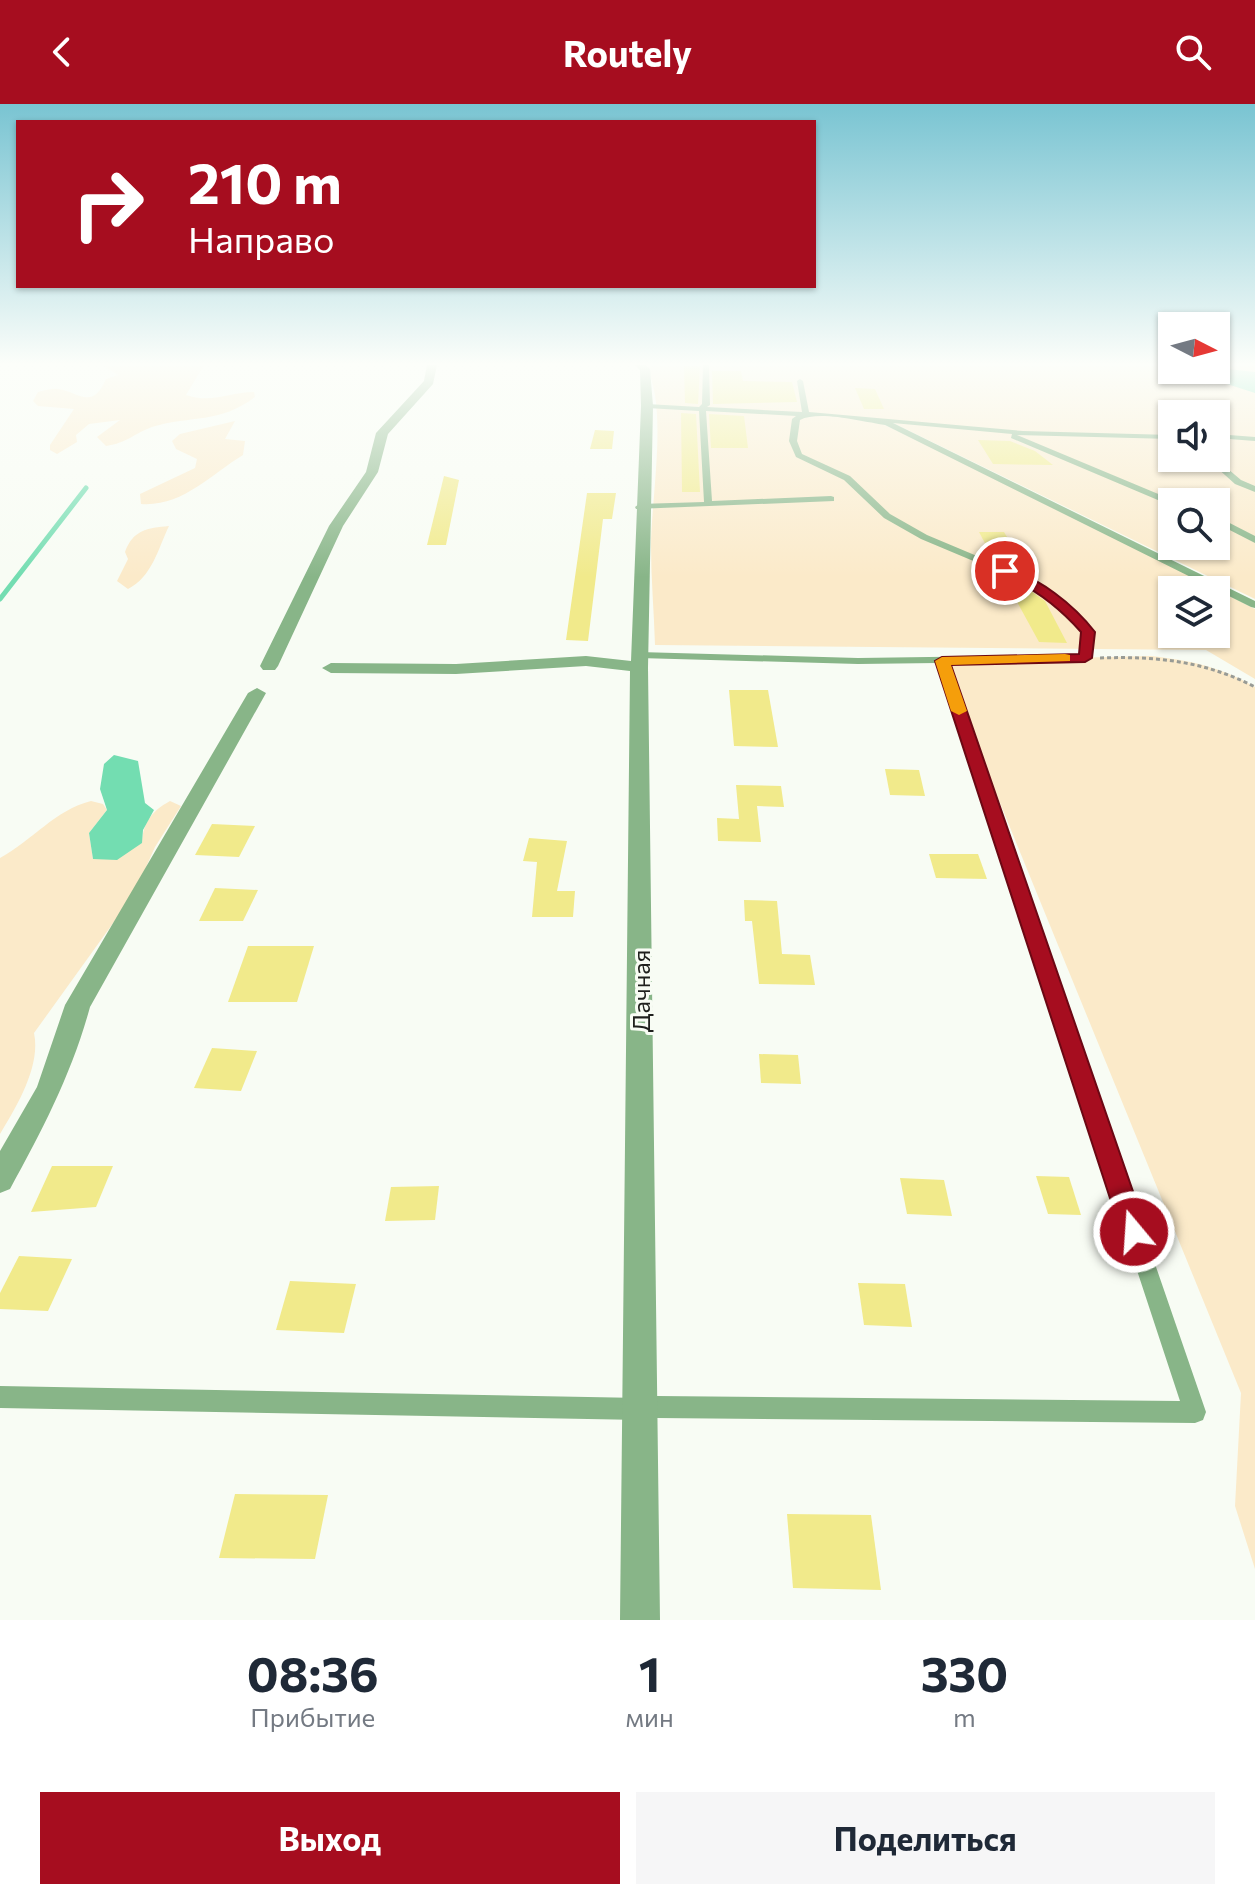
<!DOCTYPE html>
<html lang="ru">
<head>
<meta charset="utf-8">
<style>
	:root { --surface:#fff; --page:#f6f6f7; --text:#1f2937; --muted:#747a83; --accent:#a60d1f }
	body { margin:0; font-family:Commissioner,sans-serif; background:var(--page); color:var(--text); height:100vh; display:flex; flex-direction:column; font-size:30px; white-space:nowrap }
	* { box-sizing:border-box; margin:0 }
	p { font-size:26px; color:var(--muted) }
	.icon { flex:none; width:44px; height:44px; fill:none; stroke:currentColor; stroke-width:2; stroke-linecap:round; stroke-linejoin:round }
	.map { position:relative; height:1516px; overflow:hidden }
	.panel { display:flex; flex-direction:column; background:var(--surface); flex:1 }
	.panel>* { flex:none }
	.banner { position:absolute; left:16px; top:16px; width:800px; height:168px; border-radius:0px; box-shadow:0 2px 6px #0004; background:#a60d1f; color:#fff; overflow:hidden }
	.needle { width:52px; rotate:96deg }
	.tools { position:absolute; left:1158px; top:208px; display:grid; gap:16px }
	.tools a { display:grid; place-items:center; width:72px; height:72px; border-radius:0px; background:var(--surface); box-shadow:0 2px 6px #0004; font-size:40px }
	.pin { position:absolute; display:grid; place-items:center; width:68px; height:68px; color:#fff; margin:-34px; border:4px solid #fff; border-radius:50%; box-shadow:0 2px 8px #0007 }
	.me { position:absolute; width:88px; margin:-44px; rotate:342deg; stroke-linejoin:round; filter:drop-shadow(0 0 6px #0008) }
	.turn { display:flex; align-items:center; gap:28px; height:168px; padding:0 40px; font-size:36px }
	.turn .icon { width:104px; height:104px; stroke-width:2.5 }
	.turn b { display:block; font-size:56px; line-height:68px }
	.eta { display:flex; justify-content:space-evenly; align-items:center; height:136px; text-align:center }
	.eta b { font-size:48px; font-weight:700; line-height:56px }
	.button { display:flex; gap:16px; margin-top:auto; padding:16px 40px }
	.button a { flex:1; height:92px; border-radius:0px; background:var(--accent); color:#fff; font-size:32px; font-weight:700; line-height:92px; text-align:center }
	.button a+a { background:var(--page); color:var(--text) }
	header { display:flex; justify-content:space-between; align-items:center; height:104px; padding:0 40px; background:var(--accent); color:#fff; font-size:36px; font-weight:700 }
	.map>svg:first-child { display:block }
</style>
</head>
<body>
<header><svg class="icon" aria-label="back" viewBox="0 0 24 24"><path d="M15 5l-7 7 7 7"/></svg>Routely<svg class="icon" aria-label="search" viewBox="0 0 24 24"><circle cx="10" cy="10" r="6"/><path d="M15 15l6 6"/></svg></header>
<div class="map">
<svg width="1255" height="1516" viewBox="0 0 1255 1516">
	<rect width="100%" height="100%" fill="#f8fcf4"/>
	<!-- green -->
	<g fill="#fbeac9" fill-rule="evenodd">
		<path d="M103,261H204L186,291C212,300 229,288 254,288L255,293C219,320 192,311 152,323C135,329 127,339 106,342L97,333L120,316L89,320L76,331L77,338L57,350L50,346V341L74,305L38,302L33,297L38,288C43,287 52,284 58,285C79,288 92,307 106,275L118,271Z"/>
		<path d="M645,261H1172V266L1255,261V495L891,318L880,319L941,346L1255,505V575L1206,546L655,541C654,508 651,475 651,442C651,394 669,300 645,261ZM1172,310H1216V354H1172ZM1172,398H1216V442H1172ZM1172,486H1216V530H1172Z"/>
		<path d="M235,317L225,335L245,337L243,351C210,371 182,403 141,400L140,390L195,364L197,355L176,345L172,337L180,330Z"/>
		<path d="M169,422C158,445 152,473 128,485L117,477L128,455L125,448C133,426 147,424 169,422Z"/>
		<path d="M1151,552C1189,556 1221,563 1255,583V1465L1235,1402L1241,1289L942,557Z"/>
		<path d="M91,697L103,700L107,706L89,729L93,755L142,739C143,718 152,707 170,697L181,702L155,743L134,790L34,929C41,962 17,1002 0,1030V754C33,736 55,706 91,697Z"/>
	</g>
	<!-- water -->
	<g fill="#73ddb1">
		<path d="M1228,265L1255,268V289L1202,272L1207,267Z"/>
		<path d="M114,651L138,657L145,699L154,706L143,726L142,739L117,756L93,755L89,729L107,706L100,685L104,660Z"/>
	</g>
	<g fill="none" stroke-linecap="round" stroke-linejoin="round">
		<!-- stream -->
		<path stroke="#73ddb1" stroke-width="5" d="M0,495L86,384"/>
	</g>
	<!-- building -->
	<g fill="#f1ea8b">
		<path d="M684,262H700L698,300L685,299Z"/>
		<path d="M712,267H741L743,277L792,278L797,298L713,300Z"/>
		<path d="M855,284L875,285L884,305H864Z"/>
		<path d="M681,309L696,310L700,388H682Z"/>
		<path d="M709,310L744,312L748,344H711Z"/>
		<path d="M595,326L614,327L612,345H590Z"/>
		<path d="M978,336L1010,337L1035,347L1053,361L993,360Z"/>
		<path d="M444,372L459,376L446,441H427Z"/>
		<path d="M587,389H616L612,415H603L588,537L566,536Z"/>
		<path d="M979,428H1004L1030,471L994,456Z"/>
		<path d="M977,465L1024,482L1045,497L1067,539L1039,538L1010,485H987Z"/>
		<path d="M729,586H768L778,643L734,642Z"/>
		<path d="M885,665L919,666L925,692L890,691Z"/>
		<path d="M736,681L781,682L784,703L757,702L761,738L718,737L717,714L739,715Z"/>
		<path d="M212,720L255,722L239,753L195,751Z"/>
		<path d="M529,734L567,737L557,787H575L573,813H532L537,758L523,757Z"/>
		<path d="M929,750H978L987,775L936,774Z"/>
		<path d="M215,784L258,786L243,817H199Z"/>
		<path d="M744,796L777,797L782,850L810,851L815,881L759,880L752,817H745Z"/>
		<path d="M248,842H314L297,898H228Z"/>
		<path d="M212,944L257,947L241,987L194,984Z"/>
		<path d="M759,950L798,951L801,980L761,979Z"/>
		<path d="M52,1062H113L96,1103L31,1108Z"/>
		<path d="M1036,1072L1069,1073L1081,1111L1048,1110Z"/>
		<path d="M900,1074L944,1076L952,1112L907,1110Z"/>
		<path d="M439,1082L435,1116L385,1117L391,1083Z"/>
		<path d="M19,1152L72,1155L48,1207L0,1205V1189Z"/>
		<path d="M290,1177L356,1180L344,1229L276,1226Z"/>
		<path d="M858,1179L905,1180L912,1223L864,1221Z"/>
		<path d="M235,1390L328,1391L315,1455L219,1454Z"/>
		<path d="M787,1410L871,1411L881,1486L793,1484Z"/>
	</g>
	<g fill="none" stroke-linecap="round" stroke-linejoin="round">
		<!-- path -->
		<path stroke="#989b95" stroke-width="3" stroke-dasharray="4 3" stroke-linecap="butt" d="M1100,554C1156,552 1205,557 1255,583"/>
		<!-- service -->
		<g fill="#88b588" fill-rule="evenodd">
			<path d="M703,261H709L710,301L707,303L802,308L797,277L800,275L803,277L809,308L1023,327L1172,331V335L1017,331L1175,397L1172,398V402L1011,334L1012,330L893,319L1255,497V504L1251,503L885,321C863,318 819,306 800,316L797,337L802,350L850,372L890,410L927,431L1032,475L1074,506L1093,528L1090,554L1085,557L948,559L1206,1308L1203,1316L1195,1319L657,1314L650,1311L641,1316L0,1304V1282L641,1294L648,1297L657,1292L1180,1297L937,559L858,560L639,554L634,551L639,548L858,554L1080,551L1083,528L1066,510L1026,479L921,435L884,414L844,376L796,353L789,337L792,315L796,312L706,307L712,397L831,392L834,393V397L636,405L635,403L639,400L704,398L699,307L647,304L643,302L647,300L699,303L702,300Z"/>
			<path d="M1216,330L1255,333V337L1216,334Z"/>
			<path d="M1206,354H1215L1241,376L1255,382V388L1235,380Z"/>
			<path d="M1216,412L1255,432V439L1216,419Z"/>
		</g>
		<!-- minor -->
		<g fill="#88b588" fill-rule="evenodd">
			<path d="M427,261H437L433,280L388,330L378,368L343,422L278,562L275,566H263L260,562L329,422L366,368L376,329L424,277Z"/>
			<path d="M635,261H646L650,265L653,302L648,564L660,1516H620L630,567L586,562L456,570L331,569L322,564L331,559L456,560L586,552L631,557L641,302L640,266Z"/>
			<path d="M257,584L266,589L90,903C72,969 43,1025 10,1085L0,1089V1047L37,983L65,901L248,589Z"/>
		</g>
	</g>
	<!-- sky -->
	<linearGradient id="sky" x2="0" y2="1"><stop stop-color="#79c4d2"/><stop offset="0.55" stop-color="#fcfefa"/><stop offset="1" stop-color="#fcfefa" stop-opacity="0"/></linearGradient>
	<rect width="1255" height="473" fill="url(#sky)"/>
	<!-- route -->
	<path fill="#a60d1f" stroke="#6c0814" stroke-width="2" d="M1005,464C1040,474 1073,500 1095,528L1092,554L1085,558L951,561L1147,1128L1143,1137L1134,1141L1125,1137L1121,1128L935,557L942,553L1079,550L1081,528C1059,503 1033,483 1001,470L999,467Z"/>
	<!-- slow -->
	<path fill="#f59e0b" d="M1065,550L1070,551V557L951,561L967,607L959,611L951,607L935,557L942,553Z"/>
	<g text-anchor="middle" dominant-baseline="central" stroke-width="6" stroke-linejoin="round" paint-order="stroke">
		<!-- street labels -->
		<g font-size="24" fill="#1f201d" stroke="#f8fcf4">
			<text transform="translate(640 887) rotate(-90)">Дачная</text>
		</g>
	</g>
</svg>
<div class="tools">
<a><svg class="needle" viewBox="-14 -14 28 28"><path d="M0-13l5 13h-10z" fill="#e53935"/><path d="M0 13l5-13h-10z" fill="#747a83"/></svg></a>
<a><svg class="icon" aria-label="sound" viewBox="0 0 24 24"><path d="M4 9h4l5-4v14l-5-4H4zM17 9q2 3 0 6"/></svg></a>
<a><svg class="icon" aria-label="search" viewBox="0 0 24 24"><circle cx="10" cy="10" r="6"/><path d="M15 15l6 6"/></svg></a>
<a><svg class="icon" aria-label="layers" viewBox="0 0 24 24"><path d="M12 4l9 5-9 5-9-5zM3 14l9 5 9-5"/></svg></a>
</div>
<div class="pin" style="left:1005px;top:467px;background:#d93025"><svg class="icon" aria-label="arrive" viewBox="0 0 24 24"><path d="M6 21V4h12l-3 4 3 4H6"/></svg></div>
<svg class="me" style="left:1134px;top:1128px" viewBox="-20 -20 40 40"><circle r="17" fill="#a60d1f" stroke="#fff" stroke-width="3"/><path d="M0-11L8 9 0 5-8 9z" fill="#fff"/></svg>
<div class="banner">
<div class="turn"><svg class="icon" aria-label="right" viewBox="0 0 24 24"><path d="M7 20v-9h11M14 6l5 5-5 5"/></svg><div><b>210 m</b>Направо</div></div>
</div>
</div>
<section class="panel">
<div class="eta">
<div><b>08:36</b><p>Прибытие</p></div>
<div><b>1</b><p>мин</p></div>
<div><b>330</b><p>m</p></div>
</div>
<div class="button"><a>Выход</a><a>Поделиться</a></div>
</section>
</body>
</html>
